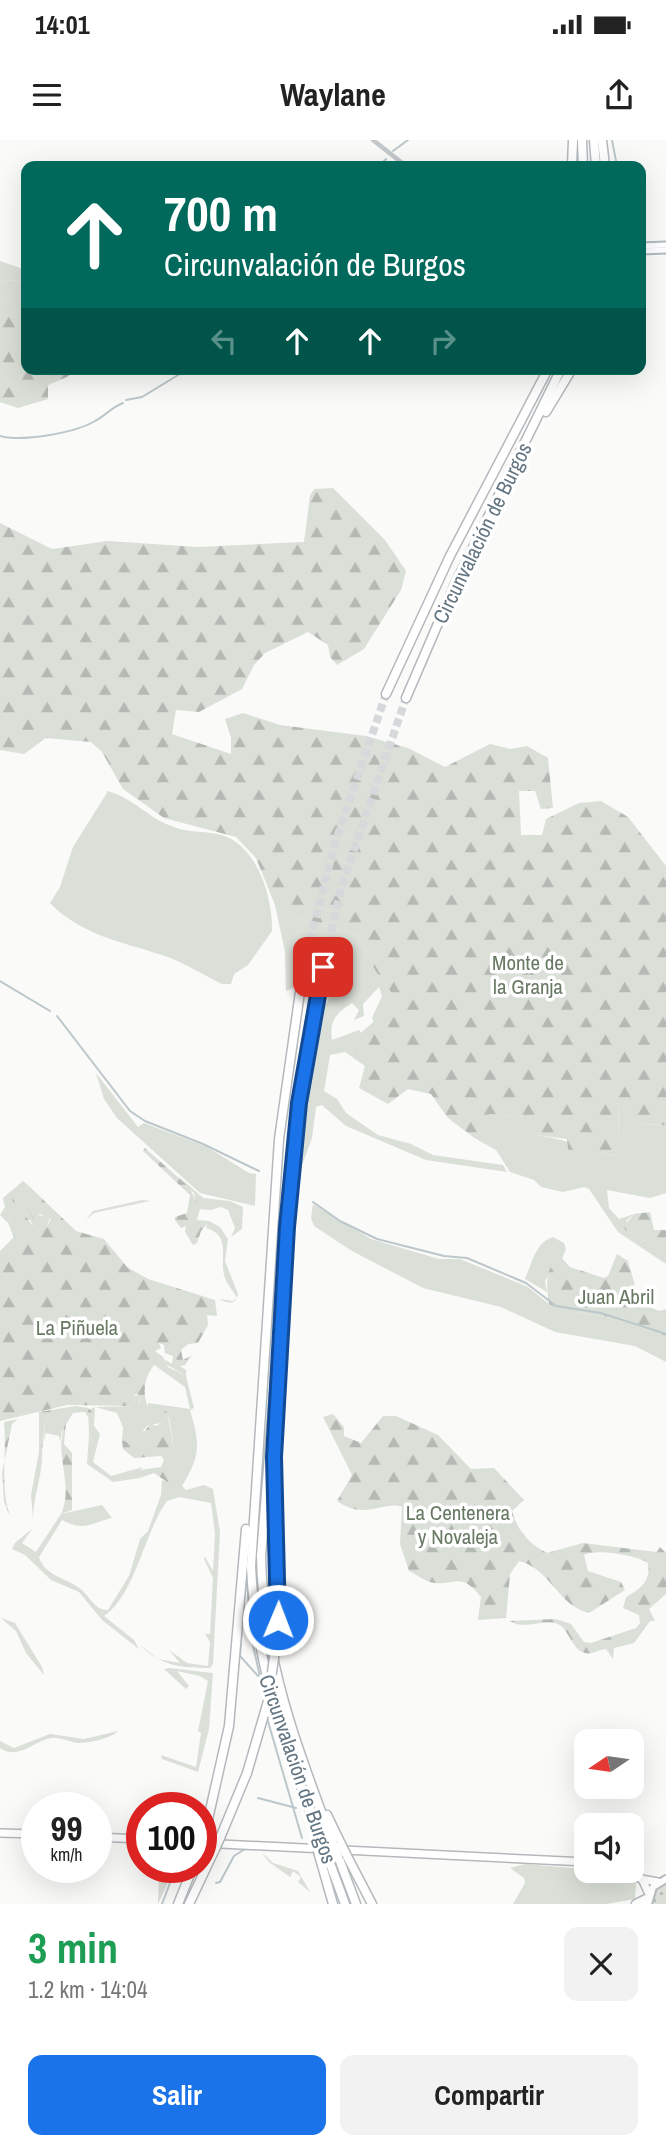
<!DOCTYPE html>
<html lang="es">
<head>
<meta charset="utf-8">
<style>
	:root { --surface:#fff; --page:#f2f2f2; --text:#222; --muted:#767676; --accent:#1a73e8 }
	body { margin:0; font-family:"Archivo Narrow",sans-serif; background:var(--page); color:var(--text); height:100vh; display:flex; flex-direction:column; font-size:26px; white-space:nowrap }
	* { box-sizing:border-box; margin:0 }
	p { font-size:23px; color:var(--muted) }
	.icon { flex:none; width:38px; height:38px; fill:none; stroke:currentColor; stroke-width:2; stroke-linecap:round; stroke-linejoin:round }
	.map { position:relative; height:1764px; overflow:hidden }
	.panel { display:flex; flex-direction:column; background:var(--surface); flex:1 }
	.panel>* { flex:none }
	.hud { position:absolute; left:21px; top:21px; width:625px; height:214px; border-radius:14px; box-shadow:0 7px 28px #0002; background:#00695c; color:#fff; overflow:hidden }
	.needle { width:46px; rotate:257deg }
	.fabs { position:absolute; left:574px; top:1589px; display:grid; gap:14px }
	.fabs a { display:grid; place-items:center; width:70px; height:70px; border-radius:14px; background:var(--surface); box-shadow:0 7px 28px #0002; font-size:35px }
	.speed { position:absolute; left:21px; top:1652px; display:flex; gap:14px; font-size:35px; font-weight:700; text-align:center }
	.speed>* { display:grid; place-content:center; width:91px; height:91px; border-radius:50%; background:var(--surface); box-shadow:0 7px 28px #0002; line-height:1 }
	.speed small { font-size:18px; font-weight:400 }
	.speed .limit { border:10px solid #d22; background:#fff; color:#111 }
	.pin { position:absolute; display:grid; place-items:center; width:60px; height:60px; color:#fff; margin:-30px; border-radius:14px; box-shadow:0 4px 10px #0006 }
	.me { position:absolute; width:77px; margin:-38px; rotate:1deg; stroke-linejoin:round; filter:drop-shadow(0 0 5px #0008) }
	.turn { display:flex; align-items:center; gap:24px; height:147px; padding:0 28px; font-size:32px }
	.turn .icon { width:91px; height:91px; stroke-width:2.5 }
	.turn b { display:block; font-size:49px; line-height:60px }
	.lanes { display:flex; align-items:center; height:66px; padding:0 28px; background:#0003; justify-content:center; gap:35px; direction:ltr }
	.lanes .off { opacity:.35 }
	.round { display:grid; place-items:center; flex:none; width:74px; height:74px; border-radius:14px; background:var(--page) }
	.overview { display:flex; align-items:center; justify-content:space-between; height:119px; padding:0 28px }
	h1 { font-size:42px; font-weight:700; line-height:52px; color:#1e9e55 }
	.action { display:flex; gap:14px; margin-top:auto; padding:14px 28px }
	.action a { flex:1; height:80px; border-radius:14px; background:var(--accent); color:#fff; font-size:28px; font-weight:700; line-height:80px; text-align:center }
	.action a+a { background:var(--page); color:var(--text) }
	.status { display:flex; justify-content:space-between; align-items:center; height:49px; padding:0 35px; background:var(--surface); direction:ltr }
	.status svg { height:19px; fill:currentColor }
	header { display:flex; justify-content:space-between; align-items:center; height:91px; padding:0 28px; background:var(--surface); font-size:32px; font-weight:700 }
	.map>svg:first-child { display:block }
</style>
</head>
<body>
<div class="status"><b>14:01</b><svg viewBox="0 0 49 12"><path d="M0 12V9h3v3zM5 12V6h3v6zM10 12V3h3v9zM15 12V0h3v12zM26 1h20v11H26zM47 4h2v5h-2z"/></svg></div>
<header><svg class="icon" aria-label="menu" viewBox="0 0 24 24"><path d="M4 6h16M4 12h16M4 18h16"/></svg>Waylane<svg class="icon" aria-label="share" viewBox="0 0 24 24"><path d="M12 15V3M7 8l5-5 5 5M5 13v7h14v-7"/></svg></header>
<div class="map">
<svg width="666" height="1764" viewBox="0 0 666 1764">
	<defs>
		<pattern id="forest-firs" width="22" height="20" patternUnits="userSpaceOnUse" patternTransform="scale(1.75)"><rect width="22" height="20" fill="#dadfd7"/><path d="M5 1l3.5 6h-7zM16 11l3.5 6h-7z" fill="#b4b9b4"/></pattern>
		<pattern id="park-dots" width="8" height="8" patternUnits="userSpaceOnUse" patternTransform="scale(1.75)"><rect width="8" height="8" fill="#dadfd7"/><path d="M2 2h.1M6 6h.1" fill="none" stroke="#b4b9b4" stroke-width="1.8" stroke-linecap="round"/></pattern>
	</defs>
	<rect width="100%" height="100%" fill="#fafaf8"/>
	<!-- grass -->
	<g fill="#dadfd7">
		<path d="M0,140L26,141V162L18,167L0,157Z"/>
		<path d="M108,651C135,659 149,679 174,687C191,694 211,690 227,697C259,711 273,760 272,791L248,825L234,834L231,844H222C202,834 183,822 162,815C122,802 81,795 50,763L60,747L73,707Z"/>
		<path d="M275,765L291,777L358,795L375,830L391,852L385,873L374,882L372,878L382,856L379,847L363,864L364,876L354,880L359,870L352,863C336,873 329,881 332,900L359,890L361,893L350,903L365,926L345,912L330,915L324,951L337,959L346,973L378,995L411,1004L433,1015L503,1025L507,1032L426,1020L346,986L322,965L316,967L312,998L301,1028C295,978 314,913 323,862L327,863L332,847L326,824H321L318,831L307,830L306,820L297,828L293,848L286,851L285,812Z"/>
		<path d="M96,933L138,987L144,983L207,1007L249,1033L256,1034L255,1066L200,1053L117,978L104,959Z"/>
		<path d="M618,957L638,984L666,985V1053L650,1058L607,1050L609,1068L619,1079L634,1074L627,1080L625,1090L666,1112V1124L618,1092L589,1049L584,1047L563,1052L541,1047L534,1040L510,1032L496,1010L476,999L488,974L527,977L530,994C561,998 584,1007 614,1016L619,1004Z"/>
		<path d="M177,1035L203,1058L230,1061L243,1067L242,1089L231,1097L235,1088L228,1070L221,1067L207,1071L211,1070L210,1066L195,1062L194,1053Z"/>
		<path d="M23,1041L30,1047L19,1050L31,1074L50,1077L46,1089L34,1088L30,1079L23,1084L11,1077L8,1083L0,1075L5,1067L3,1058Z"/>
		<path d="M142,1060L150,1061L94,1073L86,1080L93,1071Z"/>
		<path d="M313,1064L371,1099L439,1119H460L528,1147L549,1164L579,1173L615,1178L666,1196V1222L635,1206L555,1192L501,1167L423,1148L352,1111L314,1086L311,1078Z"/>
		<path d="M209,1081L220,1087L228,1099L225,1121L238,1154C236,1166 227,1163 219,1159L233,1161L237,1158C234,1151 227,1145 225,1138C218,1118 233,1096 206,1088Z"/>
		<path d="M553,1097L564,1103L566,1109L562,1119L559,1115L545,1141L547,1152L525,1139C532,1123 536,1102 553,1097Z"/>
		<path d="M163,1217L168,1227L186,1236L194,1268L190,1270C200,1304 201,1315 182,1346L186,1350L204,1345L213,1349L220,1392L213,1524L210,1528C181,1528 161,1526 140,1505L158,1519L180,1523L169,1510L187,1523L208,1526L210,1502L205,1494H210L213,1438L204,1419L205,1417L213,1431L215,1393L211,1363L179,1357L167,1361C144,1392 136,1454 104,1476L134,1500L139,1509L102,1480L79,1452L51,1440L25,1415L12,1409L15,1403L33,1388L22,1403L36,1412L61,1374L102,1365L112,1378C90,1383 85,1392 62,1380L39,1417C44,1435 65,1438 78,1447C89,1454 94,1471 108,1470L129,1436L140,1399L148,1391L161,1355L162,1340L167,1342L164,1320L174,1309L169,1277L162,1283L148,1285L131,1304L122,1300L123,1287L117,1273L95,1267L136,1266L133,1256L139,1255V1263L148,1266V1263L190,1269L185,1247L153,1224Z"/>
		<path d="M75,1266L89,1268L88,1277L85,1272L73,1273L62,1291L60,1302L59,1296L46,1293L44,1301L45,1283L51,1270Z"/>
		<path d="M89,1295L94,1304L98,1302L93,1322L111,1336L143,1327L140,1330V1338L113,1342L87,1324Z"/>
		<path d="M39,1312H42C43,1336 33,1355 33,1379L31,1355Z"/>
		<path d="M1,1478L15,1483L42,1527L44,1535L26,1513L16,1491Z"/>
		<path d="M169,1528L213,1533L209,1589L198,1632L162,1619L161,1615L196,1627L201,1593L198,1591L208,1541L200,1536L177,1531L189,1546L186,1549L164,1529Z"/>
		<path d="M118,1591C112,1598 90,1603 78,1603C69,1602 60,1597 51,1598C34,1601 17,1621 0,1608V1601L14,1608L50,1594L84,1599Z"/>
		<path d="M261,1712L273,1723L298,1731L310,1752L298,1742L301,1737L293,1731L290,1737L269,1722Z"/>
		<path d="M525,1724L619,1732L636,1742L635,1759L606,1764H513L525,1743L524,1738L510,1728Z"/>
		<path d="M159,1727H175L158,1764Z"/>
	</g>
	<!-- forest -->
	<g fill="url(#forest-firs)">
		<path d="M0,121L26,130V141L0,140Z"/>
		<path d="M0,157L17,166L26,162V229H76L67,237L48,245V259L18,268L0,262Z"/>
		<path d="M333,348L385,400L406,431L401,450L364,509L337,525L330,517L328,505L308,492L265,513L254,525L242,549L199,572L176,570L172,594L231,614V598L225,579L243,573L280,585L366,596L408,608L445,627L490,604L510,609L527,606L548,618L553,668L541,669L535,651H519L521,695H542L546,679L579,663L601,661L628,677L666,726V985L638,984L618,958L619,1004L615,1016L582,1007L569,1017L567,999L529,994L527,977L489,974L476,999L448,978L431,954L408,949L388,964L359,948L365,926L349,903L384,873L391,852L375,830L358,795L291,777L275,765L256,718L236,697L164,678L123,649L102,612L91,602L46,598L24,614L0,610V383L52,409L108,401L198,407L304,402L310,356L314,349Z"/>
		<path d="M145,1008L190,1048L196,1062L212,1066L211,1070L200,1069L197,1080L210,1081L201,1091L197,1103L193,1105L185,1092L186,1086L181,1088L175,1080V1077L187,1073L190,1055L143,1011Z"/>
		<path d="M30,1047L76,1091L104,1099L127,1127L148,1139L215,1160L217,1176L207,1175L208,1185L198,1203L188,1204L181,1210L183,1220L192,1215L185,1225L180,1226L186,1230V1236L164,1223L166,1220L172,1224L173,1216L165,1213L164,1205L159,1203L161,1208L155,1211L163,1217C147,1228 140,1248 148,1267L140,1265L139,1255L136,1254L133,1256L136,1266L67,1265L0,1281V1111L14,1097L8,1083L12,1075L21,1077L23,1083L26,1077L34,1087L37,1082L46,1088L51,1079L40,1074L33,1079L29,1070L24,1072L14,1068L12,1057L19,1050Z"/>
		<path d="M650,1072L654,1090H666V1112L625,1090L624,1086L634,1074Z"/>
		<path d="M617,1114L628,1121L640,1163L659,1171L666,1169V1196L615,1178L560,1170L549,1164C546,1143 545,1131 559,1115L570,1127L604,1138L608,1136Z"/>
		<path d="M95,1267L94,1286L100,1294L98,1302L94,1304L89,1295L88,1270Z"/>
		<path d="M51,1270L45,1283L42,1312H39V1272Z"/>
		<path d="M167,1271L174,1309L165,1320L173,1328L174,1340L167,1342L154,1333L140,1338V1330L161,1327L164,1320L161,1316L134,1318L123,1309L122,1300L131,1304L136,1292L145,1291L151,1282L155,1286L162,1283L163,1272Z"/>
		<path d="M333,1274L344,1287V1296L361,1303L383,1276H396L438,1295L471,1329L494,1328L524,1360L512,1371C517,1390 529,1404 547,1413L583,1403L656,1412L660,1407L666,1413V1454L649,1469L655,1481H650L634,1503L614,1508L613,1519L606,1509C599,1509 593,1515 585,1513C570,1509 569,1485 554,1483C539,1480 523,1490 510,1481L556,1479L571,1484L584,1502L591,1503L636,1488L640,1483L639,1475L623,1468L626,1457C641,1449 651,1441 648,1423C637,1415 595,1408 584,1415L588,1431L621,1442L625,1450L589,1473C557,1465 551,1429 519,1421L510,1434L506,1478L478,1480L481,1457C460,1432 459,1445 435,1443C427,1443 416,1434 409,1431L400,1404L402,1367C385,1360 364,1381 337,1361L352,1335L323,1277Z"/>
		<path d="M18,1279L12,1284L2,1333L4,1362L10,1376C0,1347 7,1313 4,1282Z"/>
		<path d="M66,1283L64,1304L72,1313V1370L61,1374C75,1345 52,1311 66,1283Z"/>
	</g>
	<!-- park -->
	<path fill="url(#park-dots)" d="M666,1742V1764H651L656,1748Z"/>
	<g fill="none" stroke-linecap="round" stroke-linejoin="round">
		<!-- stream -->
		<g stroke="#bbc7cb" stroke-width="2">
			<path d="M612,0L617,26"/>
			<path d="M393,11L408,0"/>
			<path d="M381,24L386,19"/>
			<path d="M126,260L142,257L188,229"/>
			<path d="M0,296C22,302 75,293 95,281C105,276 112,267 123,263"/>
			<path d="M0,841L50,871"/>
			<path d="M57,876L130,971L145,981L203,1004L259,1031"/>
			<path d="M313,1062L340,1081L377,1099L444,1116L467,1118L526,1143L556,1166L601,1173L666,1194"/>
			<path d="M246,1433L252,1501L265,1559"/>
			<path d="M243,1466L240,1516L259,1537"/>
			<path d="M267,1578L302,1698"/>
			<path d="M258,1658L296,1668"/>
			<path d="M216,1743L220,1742L234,1716L245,1709"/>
			<path d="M162,1764L176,1727"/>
		</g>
		<!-- motorway-tunnel -->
		<g stroke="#d5d9db" stroke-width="8" stroke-dasharray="8 4" stroke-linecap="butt">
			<path d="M304,824L335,703L386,554"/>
			<path d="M323,827L341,748L406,558"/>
		</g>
		<defs>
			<g id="secondary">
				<path d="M640,106L666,105"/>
				<path d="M640,111L666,110"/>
			</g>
			<path id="primary" d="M648,1764L653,1747L666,1739"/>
			<g id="trunk">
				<path d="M0,1693L37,1694"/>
				<path d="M96,1697L142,1699"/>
				<path d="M201,1703L586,1722"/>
				<path d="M629,1731L641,1739L658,1742"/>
				<path d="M642,1739L649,1754"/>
			</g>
			<g id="motorway">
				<path d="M582,0L583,26"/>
				<path d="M594,0L596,26"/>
				<path d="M602,0L605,26"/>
				<path d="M572,26L573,0"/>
				<path d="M546,272L572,229"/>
				<path d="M386,554L450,416L548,229"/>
				<path d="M406,558L455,444L561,229"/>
				<path d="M304,824L279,999L251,1426C255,1524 287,1612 322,1703"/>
				<path d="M323,827L295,991L261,1416C263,1518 297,1609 333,1703"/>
				<path d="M274,1310L278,1489"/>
				<path d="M327,1675L341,1704"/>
				<path d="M204,1697L229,1586L246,1389"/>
				<path d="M220,1698L247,1633"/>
				<path d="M319,1715L333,1764"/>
				<path d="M327,1715L345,1764"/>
				<path d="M338,1716L356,1764"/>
				<path d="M347,1716L372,1764"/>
				<path d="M178,1764L193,1727"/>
				<path d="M189,1764L215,1709"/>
				<path d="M636,1764L648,1758"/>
			</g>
		</defs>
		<!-- secondary casing -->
		<use href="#secondary" stroke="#b3babf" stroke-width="9"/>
		<!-- primary casing -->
		<use href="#primary" stroke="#b5babe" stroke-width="10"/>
		<!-- trunk casing -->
		<use href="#trunk" stroke="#b4b9bd" stroke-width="10"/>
		<!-- motorway casing -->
		<use href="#motorway" stroke="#b4b9bd" stroke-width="11"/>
		<!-- tertiary -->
		<path stroke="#c3c8cc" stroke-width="4.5" d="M373,0L406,26"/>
		<!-- secondary -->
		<use href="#secondary" stroke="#fff" stroke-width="5"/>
		<!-- primary -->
		<use href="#primary" stroke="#fff" stroke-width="6"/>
		<!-- trunk -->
		<use href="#trunk" stroke="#fff" stroke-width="7"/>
		<!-- motorway -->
		<use href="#motorway" stroke="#fff" stroke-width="8"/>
		<defs>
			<g id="motorway-bridge">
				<path d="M247,1633L268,1561L278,1489"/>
				<path d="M316,1703L319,1715"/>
				<path d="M322,1703L327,1715"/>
				<path d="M333,1703L338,1716"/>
				<path d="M341,1704L347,1716"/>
				<path d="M201,1706L204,1697"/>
				<path d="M215,1709L220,1698"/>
			</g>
		</defs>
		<!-- motorway-bridge casing -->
		<use href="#motorway-bridge" stroke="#b4b9bd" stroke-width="11" stroke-linecap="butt"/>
		<!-- motorway-bridge -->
		<use href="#motorway-bridge" stroke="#fff" stroke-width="8"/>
	</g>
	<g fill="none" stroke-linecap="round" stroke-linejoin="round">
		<defs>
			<path id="route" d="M278,1480L274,1317L287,1087L299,963L323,827"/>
		</defs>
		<!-- route casing -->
		<use href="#route" stroke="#114b97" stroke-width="18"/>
		<!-- route -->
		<use href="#route" stroke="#1a73e8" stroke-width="12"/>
	</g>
	<g text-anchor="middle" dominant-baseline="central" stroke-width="7" stroke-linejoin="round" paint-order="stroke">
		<!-- street labels -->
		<g font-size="21" fill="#657683" stroke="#fff">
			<text transform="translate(482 393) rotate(-64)">Circunvalación de Burgos</text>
			<text transform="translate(298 1629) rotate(71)">Circunvalación de Burgos</text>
		</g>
		<!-- park labels -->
		<g font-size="21" fill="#687a64" stroke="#fff">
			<text x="528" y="822">Monte de<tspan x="528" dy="24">la Granja</tspan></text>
			<text x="616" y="1156">Juan Abril</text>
			<text x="77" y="1187">La Piñuela</text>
			<text x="458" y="1372">La Centenera<tspan x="458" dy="24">y Novaleja</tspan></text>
		</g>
	</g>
</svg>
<div class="fabs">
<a><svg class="needle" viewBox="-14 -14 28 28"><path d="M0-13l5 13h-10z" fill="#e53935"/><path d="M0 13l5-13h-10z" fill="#767676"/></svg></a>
<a><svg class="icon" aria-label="sound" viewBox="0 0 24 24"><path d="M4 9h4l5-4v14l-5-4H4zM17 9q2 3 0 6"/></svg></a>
</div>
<div class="speed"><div>99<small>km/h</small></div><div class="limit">100</div></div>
<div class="pin" style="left:323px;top:827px;background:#d93025"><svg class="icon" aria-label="arrive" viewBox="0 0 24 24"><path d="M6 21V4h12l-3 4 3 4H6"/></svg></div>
<svg class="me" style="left:278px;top:1480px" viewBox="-20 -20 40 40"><circle r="17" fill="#1a73e8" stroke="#fff" stroke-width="3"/><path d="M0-11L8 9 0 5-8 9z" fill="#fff"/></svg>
<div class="hud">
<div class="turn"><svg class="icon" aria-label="ahead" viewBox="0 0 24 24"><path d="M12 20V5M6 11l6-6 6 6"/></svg><div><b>700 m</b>Circunvalación de Burgos</div></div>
<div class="lanes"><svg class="icon off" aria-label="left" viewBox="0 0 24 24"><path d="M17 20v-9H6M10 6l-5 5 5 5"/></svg><svg class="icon" aria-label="ahead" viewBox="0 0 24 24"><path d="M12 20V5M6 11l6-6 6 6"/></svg><svg class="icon" aria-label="ahead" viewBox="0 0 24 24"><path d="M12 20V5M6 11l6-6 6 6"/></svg><svg class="icon off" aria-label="right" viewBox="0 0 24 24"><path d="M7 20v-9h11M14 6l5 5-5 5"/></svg></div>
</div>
</div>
<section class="panel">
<div class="overview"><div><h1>3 min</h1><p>1.2 km · 14:04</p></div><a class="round"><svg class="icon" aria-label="close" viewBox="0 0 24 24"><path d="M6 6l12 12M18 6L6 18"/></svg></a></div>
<div class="action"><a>Salir</a><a>Compartir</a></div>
</section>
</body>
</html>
